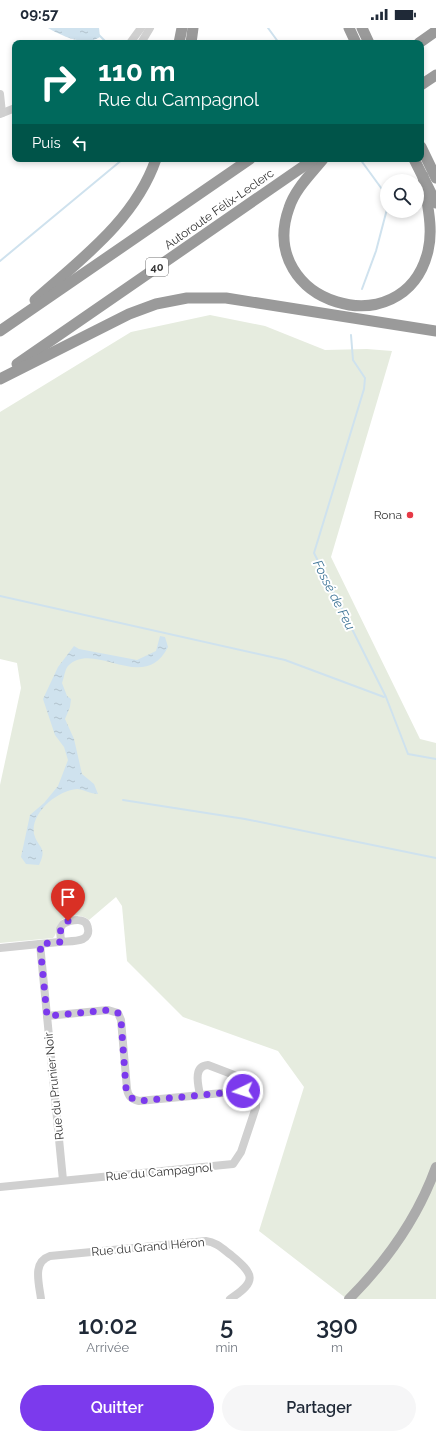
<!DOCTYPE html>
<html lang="fr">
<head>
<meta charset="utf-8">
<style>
	:root { --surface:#fff; --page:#f6f6f7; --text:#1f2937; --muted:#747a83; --accent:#7c3aed }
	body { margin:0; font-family:Raleway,sans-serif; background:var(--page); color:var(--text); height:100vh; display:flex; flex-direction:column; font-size:15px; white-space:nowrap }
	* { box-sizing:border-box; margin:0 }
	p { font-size:13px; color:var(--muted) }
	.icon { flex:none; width:22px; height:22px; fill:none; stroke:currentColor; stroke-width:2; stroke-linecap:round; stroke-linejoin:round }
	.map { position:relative; height:1271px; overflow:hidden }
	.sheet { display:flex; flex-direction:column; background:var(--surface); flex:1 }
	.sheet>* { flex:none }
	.top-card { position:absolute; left:12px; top:12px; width:412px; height:122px; border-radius:8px; box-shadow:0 2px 6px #0003; background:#00695c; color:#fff; overflow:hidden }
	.tools { position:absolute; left:380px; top:146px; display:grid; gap:8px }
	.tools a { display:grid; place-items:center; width:44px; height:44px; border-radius:50%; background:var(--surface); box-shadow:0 2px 6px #0003; font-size:20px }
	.pin { position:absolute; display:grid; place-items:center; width:34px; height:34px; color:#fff; margin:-41px -17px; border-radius:50% 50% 50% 0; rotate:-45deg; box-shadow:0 0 4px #0007 }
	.pin .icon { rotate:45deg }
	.me { position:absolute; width:44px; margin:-22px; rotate:266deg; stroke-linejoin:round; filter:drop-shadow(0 0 3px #0008) }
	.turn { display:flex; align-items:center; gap:14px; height:84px; padding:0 20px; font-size:18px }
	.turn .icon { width:52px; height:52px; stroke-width:2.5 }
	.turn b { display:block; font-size:28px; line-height:34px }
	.then { display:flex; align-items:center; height:38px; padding:0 20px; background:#0003; gap:8px; font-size:15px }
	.eta { display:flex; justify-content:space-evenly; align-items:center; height:68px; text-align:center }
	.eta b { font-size:24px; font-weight:600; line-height:28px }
	.primary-button { display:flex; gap:8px; margin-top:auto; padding:8px 20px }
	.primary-button a { flex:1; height:46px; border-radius:24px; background:var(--accent); color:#fff; font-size:16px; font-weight:600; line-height:46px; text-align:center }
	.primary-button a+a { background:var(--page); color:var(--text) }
	.status { display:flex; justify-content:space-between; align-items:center; height:28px; padding:0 20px; background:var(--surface); direction:ltr }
	.status svg { height:11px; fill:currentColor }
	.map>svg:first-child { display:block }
</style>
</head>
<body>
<div class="status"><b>09:57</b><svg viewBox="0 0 49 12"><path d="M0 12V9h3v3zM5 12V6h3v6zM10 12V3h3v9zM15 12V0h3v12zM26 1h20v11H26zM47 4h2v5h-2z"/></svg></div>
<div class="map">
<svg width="436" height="1271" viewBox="0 0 436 1271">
	<defs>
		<pattern id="water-ripples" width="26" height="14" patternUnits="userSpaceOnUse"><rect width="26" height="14" fill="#cfe2ee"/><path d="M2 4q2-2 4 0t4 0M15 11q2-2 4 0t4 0" fill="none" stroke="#b2c2cd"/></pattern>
	</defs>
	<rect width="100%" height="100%" fill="#fff"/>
	<!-- green -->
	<path fill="#e6ecdf" d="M210,287L265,298L325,322L367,321L392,323L331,529L420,711L436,715V1271H347L259,1203L304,1059L278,1023L183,989L127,933L122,878L116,869L89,892C82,885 64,886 59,895C56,901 57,906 53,910L0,915V757L21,660L17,635L0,631V384L131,304Z"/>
	<!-- water -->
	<g fill="url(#water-ripples)">
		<path d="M48,0H99L100,9C85,19 62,8 48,0Z"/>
		<path d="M160,608L165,609L168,619C144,667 94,611 68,638C65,641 64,650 62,655L67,668L71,671L70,679L65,691L74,711L82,746L94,756L98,766C91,766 82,761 77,761C58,762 30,785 34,806C38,821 48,818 39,837L26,836L21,829L30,787L44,775L58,758L68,732L64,719L55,707L43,671L58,639L74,618L79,621L137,632L156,623Z"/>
	</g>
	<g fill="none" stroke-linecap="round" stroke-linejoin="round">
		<!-- stream -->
		<g stroke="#cfe2ee" stroke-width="2">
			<path d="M268,0L279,15"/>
			<path d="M99,7L105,13"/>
			<path d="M360,131L387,168"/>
			<path d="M0,233L123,131"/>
			<path d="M362,261L376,223L387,181"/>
			<path d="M351,307L353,332L365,350L364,361L314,525L386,669L408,726L436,731"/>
			<path d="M0,568L285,632L384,669"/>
			<path d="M123,772L245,791L436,830"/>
		</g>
		<!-- minor -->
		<g stroke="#d0d0d0" stroke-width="8">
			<path d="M130,15L141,0"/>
			<path d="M141,15L150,0"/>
			<path d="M0,66L2,85"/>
			<path d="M0,86L15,80"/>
			<path d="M40,916L63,1152"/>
			<path d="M0,920C20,918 39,916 59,914C66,913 76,914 83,911C87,909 89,905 88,901C87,888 71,892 63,896L60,901L61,914"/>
			<path d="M200,1067C198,1056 193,1038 208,1037L242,1050L243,1063"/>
			<path d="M0,1159L233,1136L241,1124L256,1079C257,1069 252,1067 243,1063L139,1073C131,1071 128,1068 127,1061L121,992L118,985L108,982L47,988"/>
			<path d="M41,1271C39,1255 32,1234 50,1228L206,1213C216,1214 223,1221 231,1227C254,1246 258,1253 230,1271"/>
		</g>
		<!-- major -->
		<path stroke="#ababab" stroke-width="10" d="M349,1271C387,1233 418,1189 436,1139"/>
		<!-- highway -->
		<g stroke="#9a9a9a" stroke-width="11">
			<path d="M349,0L356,15"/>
			<path d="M362,0L369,15"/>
			<path d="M179,15L182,0"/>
			<path d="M191,15L193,0"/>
			<path d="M419,15L436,3"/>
			<path d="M421,57L436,47"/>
			<path d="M421,119L436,150"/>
			<path d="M323,131C311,146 295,161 289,180C255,275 404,321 428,223C434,199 426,172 423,148"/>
			<path d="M414,131L436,175"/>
			<path d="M35,272C81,231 135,192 156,131"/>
			<path d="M0,303L250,131"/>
			<path d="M17,336L314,131"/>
			<path d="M0,351L129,286L156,276L187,270H226L436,303"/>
		</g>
	</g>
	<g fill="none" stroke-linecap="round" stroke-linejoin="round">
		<!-- route -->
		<path stroke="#7c3aed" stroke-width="7" stroke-dasharray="0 12.6" d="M68,893C59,898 60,905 61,914L40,916L47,988L108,982L118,985L121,992L126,1060C128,1068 131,1071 139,1073L243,1063"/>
	</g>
	<!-- markers -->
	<circle fill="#e63946" stroke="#fff" stroke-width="1.5" cx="410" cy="487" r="4"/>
	<g text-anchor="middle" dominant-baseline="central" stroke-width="4" stroke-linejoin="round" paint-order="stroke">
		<!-- shield labels -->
		<rect fill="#fff" stroke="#707070" stroke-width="1" x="146" y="230" width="22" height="18" rx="3"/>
		<g font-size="11" font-weight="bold" fill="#333">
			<text x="157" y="239">40</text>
		</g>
		<!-- street labels -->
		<g font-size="12" fill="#333" stroke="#fff">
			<text transform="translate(219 181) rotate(-35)">Autoroute Félix-Leclerc</text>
			<text transform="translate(54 1058) rotate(-96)">Rue du Prunier Noir</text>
			<text transform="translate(159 1144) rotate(-5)">Rue du Campagnol</text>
			<text transform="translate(148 1219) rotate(-5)">Rue du Grand Héron</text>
		</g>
		<!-- poi labels -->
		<g font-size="12" fill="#333" stroke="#fff" text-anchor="end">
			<text x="402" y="487">Rona</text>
		</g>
		<!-- water labels -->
		<g font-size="13" font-style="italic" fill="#3f7597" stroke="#fff">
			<text transform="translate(334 567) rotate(63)">Fossé de Feu</text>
		</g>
	</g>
</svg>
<div class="tools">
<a><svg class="icon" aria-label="search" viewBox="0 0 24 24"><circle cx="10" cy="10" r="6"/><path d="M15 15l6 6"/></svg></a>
</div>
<div class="pin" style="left:68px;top:893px;background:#d93025"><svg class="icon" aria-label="arrive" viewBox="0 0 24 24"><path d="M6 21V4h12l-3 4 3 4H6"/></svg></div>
<svg class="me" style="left:243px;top:1063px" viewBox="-20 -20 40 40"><circle r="17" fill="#7c3aed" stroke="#fff" stroke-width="3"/><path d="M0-11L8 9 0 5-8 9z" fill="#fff"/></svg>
<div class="top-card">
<div class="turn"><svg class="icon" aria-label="right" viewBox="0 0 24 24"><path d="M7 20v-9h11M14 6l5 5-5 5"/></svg><div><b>110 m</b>Rue du Campagnol</div></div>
<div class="then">Puis<svg class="icon" aria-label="left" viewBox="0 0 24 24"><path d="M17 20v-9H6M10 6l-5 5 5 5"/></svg></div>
</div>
</div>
<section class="sheet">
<div class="eta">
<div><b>10:02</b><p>Arrivée</p></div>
<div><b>5</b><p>min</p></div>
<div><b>390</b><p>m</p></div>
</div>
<div class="primary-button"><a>Quitter</a><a>Partager</a></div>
</section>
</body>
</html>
